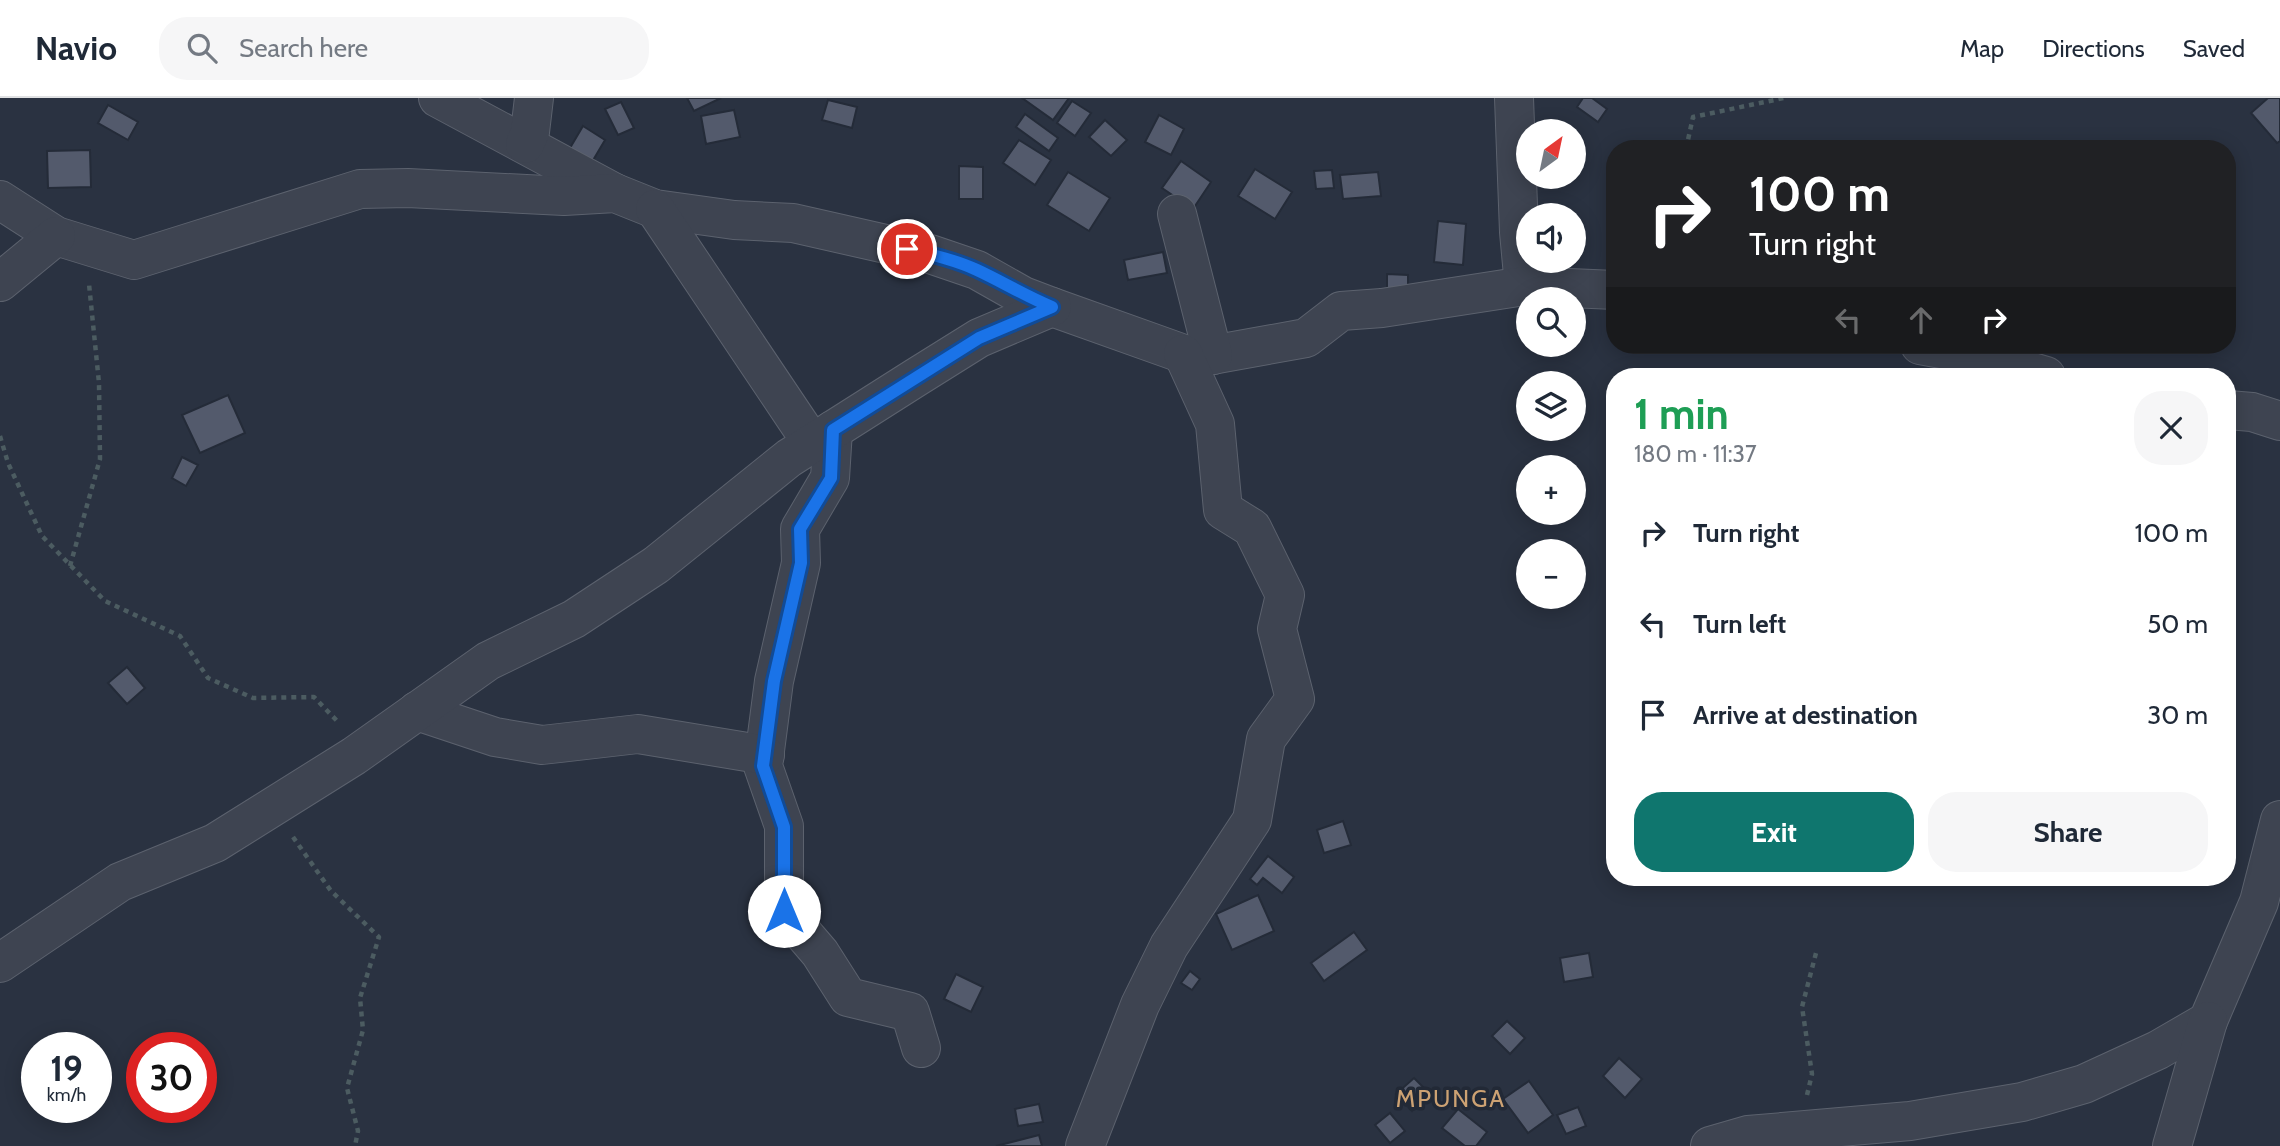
<!DOCTYPE html>
<html lang="en">
<head>
<meta charset="utf-8">
<style>
	:root { --surface:#fff; --page:#f6f6f7; --text:#1f2937; --muted:#747a83; --line:#e0e1e3; --accent:#0f766e }
	body { margin:0; font-family:Cabin,sans-serif; background:var(--page); color:var(--text); height:100vh; display:flex; flex-direction:column; font-size:26px; white-space:nowrap }
	* { box-sizing:border-box; margin:0 }
	p { font-size:23px; color:var(--muted) }
	.icon { flex:none; width:38px; height:38px; fill:none; stroke:currentColor; stroke-width:2; stroke-linecap:round; stroke-linejoin:round }
	.map { position:relative; flex:1; overflow:hidden }
	.side { position:absolute; left:1606px; top:270px; width:630px; height:518px; display:flex; flex-direction:column; background:var(--surface); border-radius:28px; box-shadow:0 4px 18px #0003 }
	.side>* { flex:none }
	.banner { position:absolute; left:1606px; top:42px; width:630px; height:214px; border-radius:28px; box-shadow:0 4px 18px #0003; background:#202124; color:#fff; overflow:hidden }
	.needle { width:46px; rotate:33deg }
	.fabs { position:absolute; left:1516px; top:21px; display:grid; gap:14px }
	.fabs a { display:grid; place-items:center; width:70px; height:70px; border-radius:50%; background:var(--surface); box-shadow:0 4px 18px #0003; font-size:35px }
	.speed { position:absolute; left:21px; top:934px; display:flex; gap:14px; font-size:35px; font-weight:700; text-align:center }
	.speed>* { display:grid; place-content:center; width:91px; height:91px; border-radius:50%; background:var(--surface); box-shadow:0 4px 18px #0003; line-height:1 }
	.speed small { font-size:18px; font-weight:400 }
	.speed .limit { border:10px solid #d22; background:#fff; color:#111 }
	.pin { position:absolute; display:grid; place-items:center; width:60px; height:60px; color:#fff; margin:-30px; border:4px solid #fff; border-radius:50%; box-shadow:0 2px 7px #0007 }
	.me { position:absolute; width:77px; margin:-38px; rotate:0deg; stroke-linejoin:round; filter:drop-shadow(0 0 5px #0008) }
	.turn { display:flex; align-items:center; gap:24px; height:147px; padding:0 28px; font-size:32px }
	.turn .icon { width:91px; height:91px; stroke-width:2.5 }
	.turn b { display:block; font-size:49px; line-height:60px }
	.lanes { display:flex; align-items:center; height:66px; padding:0 28px; background:#0003; justify-content:center; gap:35px; direction:ltr }
	.lanes .off { opacity:.35 }
	.round { display:grid; place-items:center; flex:none; width:74px; height:74px; border-radius:28px; background:var(--page) }
	.summary { display:flex; align-items:center; justify-content:space-between; height:119px; padding:0 28px }
	h1 { font-size:42px; font-weight:700; line-height:52px; color:#1e9e55 }
	.cta { display:flex; gap:14px; margin-top:auto; padding:14px 28px }
	.cta a { flex:1; height:80px; border-radius:28px; background:var(--accent); color:#fff; font-size:28px; font-weight:700; line-height:80px; text-align:center }
	.cta a+a { background:var(--page); color:var(--text) }
	ul { padding:0; list-style:none }
	li { display:flex; align-items:center; gap:21px; height:91px; padding:0 28px }
	li div { flex:1 }
	li b { display:block; font-size:26px }
	li em { font-style:normal }
	header { display:flex; align-items:center; gap:42px; box-sizing:border-box; height:98px; padding:0 35px; background:var(--surface); border-bottom:2px solid var(--line) }
	header strong { font-size:33px }
	nav { display:flex; gap:38px; margin-inline-start:auto; font-size:24px }
	.search { width:490px; height:63px; background:var(--page); display:flex; align-items:center; gap:18px; box-sizing:border-box; padding:0 24px; border-radius:28px; color:var(--muted); font-size:26px }
	.map>svg:first-child { display:block }
</style>
</head>
<body>
<header>
<strong>Navio</strong>
<div class="search"><svg class="icon" aria-label="search" viewBox="0 0 24 24"><circle cx="10" cy="10" r="6"/><path d="M15 15l6 6"/></svg>Search here</div>
<nav><a>Map</a><a>Directions</a><a>Saved</a></nav>
</header>
<div class="map">
<svg width="2280" height="1048" viewBox="0 0 2280 1048">
	<rect width="100%" height="100%" fill="#2a3241"/>
	<!-- building -->
	<g fill="#535a6c" stroke="#242b38" stroke-width="2">
		<path d="M687,0H721L694,13Z"/>
		<path d="M1022,0H1069L1053,22Z"/>
		<path d="M1583,0H1592L1607,11L1598,24L1577,9Z"/>
		<path d="M2268,0H2280V43L2277,45L2251,15Z"/>
		<path d="M828,2L857,9L852,30L822,22Z"/>
		<path d="M1072,3L1091,15L1075,38L1057,25Z"/>
		<path d="M621,4L634,30L618,37L605,11Z"/>
		<path d="M108,7L138,24L128,42L98,25Z"/>
		<path d="M734,12L740,39L706,46L701,18Z"/>
		<path d="M1025,16L1058,40L1049,53L1016,29Z"/>
		<path d="M1159,17L1184,31L1171,57L1145,44Z"/>
		<path d="M1105,22L1127,42L1111,58L1089,39Z"/>
		<path d="M583,28L605,42L592,64L570,50Z"/>
		<path d="M1019,42L1051,62L1035,87L1003,65Z"/>
		<path d="M90,52L91,89L48,90L47,53Z"/>
		<path d="M1181,63L1211,84L1193,111L1162,90Z"/>
		<path d="M959,68L983,69V101H959Z"/>
		<path d="M1255,71L1292,94L1275,121L1238,98Z"/>
		<path d="M1332,72L1334,90L1316,91L1314,73Z"/>
		<path d="M1068,74L1110,100L1089,133L1047,107Z"/>
		<path d="M1378,74L1381,98L1343,101L1340,77Z"/>
		<path d="M1438,123L1466,126L1463,167L1434,164Z"/>
		<path d="M1163,154L1167,175L1128,182L1124,162Z"/>
		<path d="M1387,176L1408,177V194H1387Z"/>
		<path d="M228,297L245,335L200,355L182,317Z"/>
		<path d="M182,359L198,367L186,388L172,380Z"/>
		<path d="M127,569L145,590L127,606L108,585Z"/>
		<path d="M1343,723L1351,747L1324,755L1317,732Z"/>
		<path d="M1268,758L1294,779L1282,795L1263,780L1257,787L1250,781Z"/>
		<path d="M1258,797L1274,833L1232,852L1216,816Z"/>
		<path d="M1354,834L1367,852L1324,883L1311,865Z"/>
		<path d="M1589,855L1593,879L1564,884L1560,860Z"/>
		<path d="M1190,873L1200,881L1192,892L1181,885Z"/>
		<path d="M956,876L983,889L971,914L944,901Z"/>
		<path d="M1507,923L1525,940L1510,956L1492,938Z"/>
		<path d="M1619,960L1642,981L1625,1000L1603,978Z"/>
		<path d="M1414,980L1430,996L1412,1013L1396,996Z"/>
		<path d="M1529,983L1553,1017L1528,1035L1503,1001Z"/>
		<path d="M1039,1006L1043,1024L1018,1028L1015,1011Z"/>
		<path d="M1578,1009L1586,1028L1566,1036L1557,1017Z"/>
		<path d="M1458,1011L1487,1034L1476,1048H1465L1442,1030Z"/>
		<path d="M1390,1015L1405,1033L1390,1045L1375,1027Z"/>
		<path d="M1039,1037L1042,1048H996Z"/>
	</g>
	<g fill="none" stroke-linecap="round" stroke-linejoin="round">
		<defs>
			<g id="minor">
				<path d="M438,0L615,95"/>
				<path d="M1514,0L1519,134L1524,188"/>
				<path d="M525,46L530,34L534,0"/>
				<path d="M0,102L56,138L134,162L360,91L408,90L564,98L615,95L655,111L734,122L793,125L930,156L977,172L1023,198L1052,209L1195,260L1306,240L1341,213L1382,210L1524,188L1615,192"/>
				<path d="M655,111L812,345"/>
				<path d="M1177,116L1213,257"/>
				<path d="M0,184L56,138"/>
				<path d="M1920,247L1974,257L2046,278"/>
				<path d="M2228,312L2252,314L2280,323"/>
				<path d="M833,332L830,380L800,431L801,465L774,583L763,668L784,728V813L820,855L848,899L910,914L921,950"/>
				<path d="M417,613L495,639L542,647L638,636L765,657"/>
				<path d="M0,865L120,784L215,745L354,658L488,563L574,521L656,467L789,360L915,280L979,240L1052,209"/>
				<path d="M1085,1048L1140,907L1169,848L1252,722L1266,641L1295,601L1277,531L1285,497L1252,430L1223,412L1215,326L1183,256"/>
				<path d="M1710,1048L1748,1037L1910,1023L2022,1004L2084,986L2158,952L2208,923L2259,804L2280,722"/>
				<path d="M2172,1048L2208,923"/>
			</g>
		</defs>
		<!-- minor casing -->
		<use href="#minor" stroke="#5c626e" stroke-width="40"/>
		<!-- path -->
		<g stroke="#4c5c61" stroke-width="4.5" stroke-dasharray="5 5" stroke-linecap="butt">
			<path d="M1686,51L1693,19L1784,0"/>
			<path d="M0,338L8,365L42,438L105,503L180,538L208,580L253,600L314,599L339,625"/>
			<path d="M70,468L100,361L99,285L89,186"/>
			<path d="M293,739L331,793L379,839L360,900L363,932L347,990L358,1033L355,1048"/>
			<path d="M1807,997L1812,976L1802,909L1816,855"/>
		</g>
		<!-- minor -->
		<use href="#minor" stroke="#3e4451" stroke-width="38"/>
	</g>
	<g fill="none" stroke-linecap="round" stroke-linejoin="round">
		<defs>
			<path id="route" d="M784,813V729L763,668L774,583L801,465L800,431L831,380L833,332L979,240L1052,209C1025,198 1003,184 977,172C955,162 931,156 907,151"/>
		</defs>
		<!-- route casing -->
		<use href="#route" stroke="#114b97" stroke-width="18"/>
		<!-- route -->
		<use href="#route" stroke="#1a73e8" stroke-width="12"/>
	</g>
	<g text-anchor="middle" dominant-baseline="central" stroke-width="7" stroke-linejoin="round" paint-order="stroke">
		<!-- quarter labels -->
		<g font-size="24" letter-spacing="2" fill="#cda273" stroke="#222936">
			<text x="1451" y="1000">MPUNGA</text>
		</g>
	</g>
</svg>
<div class="fabs">
<a><svg class="needle" viewBox="-14 -14 28 28"><path d="M0-13l5 13h-10z" fill="#e53935"/><path d="M0 13l5-13h-10z" fill="#747a83"/></svg></a>
<a><svg class="icon" aria-label="sound" viewBox="0 0 24 24"><path d="M4 9h4l5-4v14l-5-4H4zM17 9q2 3 0 6"/></svg></a>
<a><svg class="icon" aria-label="search" viewBox="0 0 24 24"><circle cx="10" cy="10" r="6"/><path d="M15 15l6 6"/></svg></a>
<a><svg class="icon" aria-label="layers" viewBox="0 0 24 24"><path d="M12 4l9 5-9 5-9-5zM3 14l9 5 9-5"/></svg></a>
<a>+</a>
<a>−</a>
</div>
<div class="speed"><div>19<small>km/h</small></div><div class="limit">30</div></div>
<div class="pin" style="left:907px;top:151px;background:#d93025"><svg class="icon" aria-label="arrive" viewBox="0 0 24 24"><path d="M6 21V4h12l-3 4 3 4H6"/></svg></div>
<svg class="me" style="left:784px;top:813px" viewBox="-20 -20 40 40"><circle r="19" fill="#fff"/><path d="M0-13L10 11 0 6-10 11z" fill="#1a73e8"/></svg>
<div class="banner">
<div class="turn"><svg class="icon" aria-label="right" viewBox="0 0 24 24"><path d="M7 20v-9h11M14 6l5 5-5 5"/></svg><div><b>100 m</b>Turn right</div></div>
<div class="lanes"><svg class="icon off" aria-label="left" viewBox="0 0 24 24"><path d="M17 20v-9H6M10 6l-5 5 5 5"/></svg><svg class="icon off" aria-label="ahead" viewBox="0 0 24 24"><path d="M12 20V5M6 11l6-6 6 6"/></svg><svg class="icon" aria-label="right" viewBox="0 0 24 24"><path d="M7 20v-9h11M14 6l5 5-5 5"/></svg></div>
</div>
<section class="side">
<div class="summary"><div><h1>1 min</h1><p>180 m · 11:37</p></div><a class="round"><svg class="icon" aria-label="close" viewBox="0 0 24 24"><path d="M6 6l12 12M18 6L6 18"/></svg></a></div>
<ul>
<li><svg class="icon" aria-label="right" viewBox="0 0 24 24"><path d="M7 20v-9h11M14 6l5 5-5 5"/></svg><div><b>Turn right</b></div><em>100 m</em></li>
<li><svg class="icon" aria-label="left" viewBox="0 0 24 24"><path d="M17 20v-9H6M10 6l-5 5 5 5"/></svg><div><b>Turn left</b></div><em>50 m</em></li>
<li><svg class="icon" aria-label="arrive" viewBox="0 0 24 24"><path d="M6 21V4h12l-3 4 3 4H6"/></svg><div><b>Arrive at destination</b></div><em>30 m</em></li>
</ul>
<div class="cta"><a>Exit</a><a>Share</a></div>
</section>
</div>
</body>
</html>
